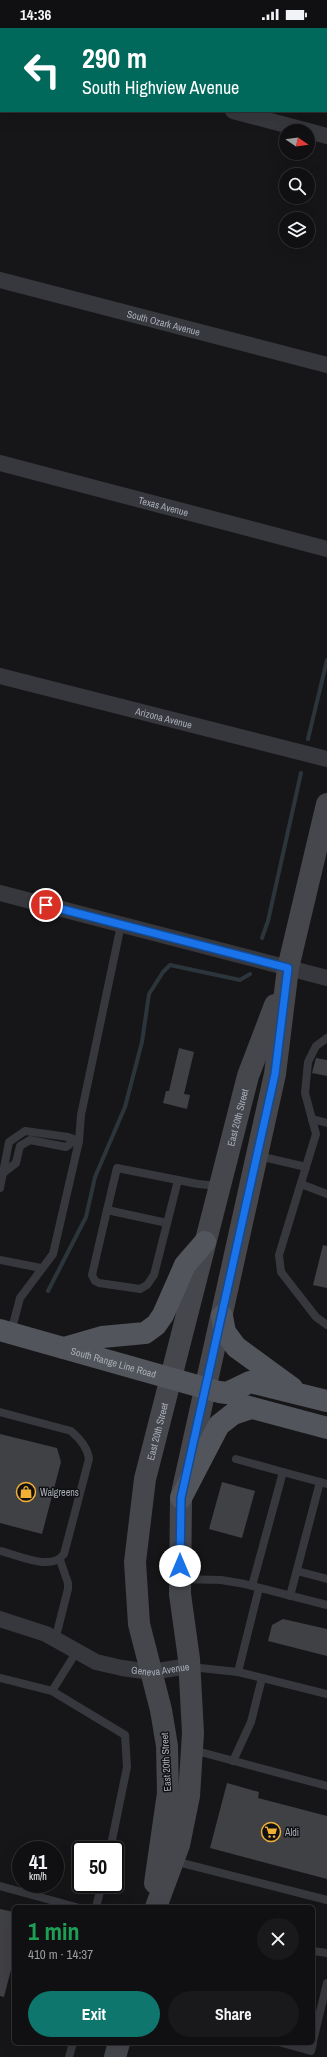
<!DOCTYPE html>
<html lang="en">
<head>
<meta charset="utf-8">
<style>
	:root { --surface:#101012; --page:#19191b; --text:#f1f3f6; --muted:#9c9d9f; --line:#303032; --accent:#0f766e }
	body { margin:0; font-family:"Archivo Narrow",sans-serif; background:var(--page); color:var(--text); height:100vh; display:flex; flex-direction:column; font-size:15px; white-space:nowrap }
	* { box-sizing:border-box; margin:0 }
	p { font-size:13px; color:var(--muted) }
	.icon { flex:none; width:22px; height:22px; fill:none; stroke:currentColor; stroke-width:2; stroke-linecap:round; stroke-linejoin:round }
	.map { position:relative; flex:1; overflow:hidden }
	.panel { position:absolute; left:12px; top:1877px; width:303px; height:140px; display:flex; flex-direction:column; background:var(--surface); border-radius:6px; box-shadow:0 4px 16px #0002,0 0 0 1px var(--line) }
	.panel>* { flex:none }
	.hud { position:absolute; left:0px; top:0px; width:327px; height:84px; box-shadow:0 4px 16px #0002,0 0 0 1px var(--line); background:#00695c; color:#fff; overflow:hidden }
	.needle { width:26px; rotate:103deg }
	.controls { position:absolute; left:279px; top:96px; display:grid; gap:8px }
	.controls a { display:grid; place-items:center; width:36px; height:36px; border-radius:50%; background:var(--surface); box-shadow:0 4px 16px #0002,0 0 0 1px var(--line); font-size:20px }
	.speed { position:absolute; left:12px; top:1813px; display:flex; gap:8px; font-size:20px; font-weight:700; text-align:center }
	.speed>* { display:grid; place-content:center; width:52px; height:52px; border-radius:50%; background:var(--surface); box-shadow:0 4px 16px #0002,0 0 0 1px var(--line); line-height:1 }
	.speed small { font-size:10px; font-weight:400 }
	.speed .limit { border:2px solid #111; border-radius:6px; background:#fff; color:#111 }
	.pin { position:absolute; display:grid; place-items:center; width:34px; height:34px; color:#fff; margin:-17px; border:2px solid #fff; border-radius:50%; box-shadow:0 1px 4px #0007 }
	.me { position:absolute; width:44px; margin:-22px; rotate:0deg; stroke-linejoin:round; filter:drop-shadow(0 0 3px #0008) }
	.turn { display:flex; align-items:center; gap:14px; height:84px; padding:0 16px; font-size:18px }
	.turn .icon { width:52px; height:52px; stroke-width:2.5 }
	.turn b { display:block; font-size:28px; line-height:34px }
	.round { display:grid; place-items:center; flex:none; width:42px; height:42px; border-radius:21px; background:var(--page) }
	.head { display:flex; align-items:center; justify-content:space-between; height:68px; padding:0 16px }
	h1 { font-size:24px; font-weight:800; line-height:30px; color:#1e9e55 }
	.cta { display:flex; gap:8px; margin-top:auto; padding:8px 16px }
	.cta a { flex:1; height:46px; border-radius:24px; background:var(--accent); color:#fff; font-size:16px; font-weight:800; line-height:46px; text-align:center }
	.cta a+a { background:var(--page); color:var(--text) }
	.status { display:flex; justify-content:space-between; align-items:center; height:28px; padding:0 20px; background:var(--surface); direction:ltr }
	.status svg { height:11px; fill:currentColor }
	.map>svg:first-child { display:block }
</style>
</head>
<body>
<div class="status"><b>14:36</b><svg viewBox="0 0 49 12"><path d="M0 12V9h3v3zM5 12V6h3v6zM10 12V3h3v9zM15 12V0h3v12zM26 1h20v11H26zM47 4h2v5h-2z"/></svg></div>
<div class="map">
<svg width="327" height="2029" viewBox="0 0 327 2029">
	<rect width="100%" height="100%" fill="#161618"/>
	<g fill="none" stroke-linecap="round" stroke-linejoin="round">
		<!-- stream -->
		<g stroke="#2c353c" stroke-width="4">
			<path d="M308,711L327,632"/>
			<path d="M262,910L268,893L301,745"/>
			<path d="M48,1263L86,1189L95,1149L125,1079L142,1014L149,966L163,944L170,937L240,952L250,946"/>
		</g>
	</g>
	<!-- building -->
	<g fill="#404145">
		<path d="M179,1020L194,1024L184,1066L190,1067L187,1081L163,1075L166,1063H169Z"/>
		<path d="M316,1030L327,1032V1048L312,1045Z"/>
		<path d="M323,1217L327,1218V1260L313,1257Z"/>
		<path d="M0,1406L57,1420L61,1434L42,1506L0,1495Z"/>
		<path d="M222,1454L255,1463L242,1510L209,1501Z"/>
		<path d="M283,1591L327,1601V1628L268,1613L272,1597Z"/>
		<path d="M227,1755L259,1764L258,1770L327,1788V1851L210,1820Z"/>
		<path d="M0,1881L14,1884V1930L4,1969L0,1968Z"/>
	</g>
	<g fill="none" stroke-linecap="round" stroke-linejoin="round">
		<!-- service -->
		<g stroke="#37383d" stroke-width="8">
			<path d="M327,1010L316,1018L308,1034L305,1065L316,1106L279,1227L281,1244L316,1289L327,1297"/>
			<path d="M312,1091L327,1095"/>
			<path d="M259,1128L306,1139"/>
			<path d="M3,1145L16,1135L20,1118L30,1112L66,1119L74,1113"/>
			<path d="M301,1156L327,1166"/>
			<path d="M0,1160L9,1114L25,1103L68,1109L79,1113"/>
			<path d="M107,1182L92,1247L95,1253L99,1255L140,1261L147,1257L154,1247L178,1152"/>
			<path d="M167,1195L107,1182L117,1140L198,1156L219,1158"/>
			<path d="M0,1232L41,1240"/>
			<path d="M11,1304L20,1270L53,1226L79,1113L81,1087L121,897"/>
			<path d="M0,1384L71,1403C79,1410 88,1420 89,1431L64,1526C51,1544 18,1527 0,1523"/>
			<path d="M236,1431L283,1444L252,1558"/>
			<path d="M283,1444L327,1456"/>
			<path d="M297,1543L327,1551"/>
			<path d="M181,1551L221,1552L245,1556L327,1577"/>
			<path d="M290,1568L320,1454"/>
			<path d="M55,1612L68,1561V1555L60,1532"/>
			<path d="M191,1639L238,1644L327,1666"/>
			<path d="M238,1644L259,1560"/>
			<path d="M0,1650L52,1663L125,1707L127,1739L110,1822"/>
			<path d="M52,1663L77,1623"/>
			<path d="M193,1722L327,1758"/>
			<path d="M233,1733L251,1694L262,1650"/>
			<path d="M174,1833L327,1872"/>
			<path d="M0,1858L76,1879"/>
			<path d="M96,1879L102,1856"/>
			<path d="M313,1923L327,1925"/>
			<path d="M313,2013L327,1955"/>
			<path d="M282,2015L311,2023L313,2015"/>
			<path d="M69,2029L73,2015"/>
		</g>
		<!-- minor -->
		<g stroke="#37383d" stroke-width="16">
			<path d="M0,22H1"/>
			<path d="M233,83L327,108"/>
			<path id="s1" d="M0,252L327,337"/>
			<path id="s2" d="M0,435L327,521"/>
			<path id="s3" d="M0,648L327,731"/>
			<path d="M0,865L327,950"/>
			<path id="s4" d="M0,1591L46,1606L96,1634L122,1640L151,1644L189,1638"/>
		</g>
		<!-- secondary -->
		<g stroke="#45474d" stroke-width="22">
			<path id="s5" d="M155,1855L168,1765L167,1718L161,1682L139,1596L135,1534L145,1451L248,1048L275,977"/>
			<path d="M156,1879L179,1817L189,1768L193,1705L189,1631L180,1566L181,1470L257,1127L275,1046L288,940L327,776"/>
			<path d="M115,2029L119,2015"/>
		</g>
		<!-- primary -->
		<g stroke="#53555c" stroke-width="22">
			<path d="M222,1288L225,1304L236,1319L292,1360"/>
			<path id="s6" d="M0,1302L219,1364L227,1365L250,1354L327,1373"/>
			<path d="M64,1320L102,1309L145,1305L156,1297L163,1287L185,1237L205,1214"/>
			<path d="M238,1376L327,1400"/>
			<path d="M181,1470L219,1397L233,1386L251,1380"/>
		</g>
	</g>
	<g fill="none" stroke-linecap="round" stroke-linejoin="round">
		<defs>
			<path id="route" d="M46,877L288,940L275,1046L181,1470L180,1538"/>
		</defs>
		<!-- route casing -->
		<use href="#route" stroke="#114b97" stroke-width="10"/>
		<!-- route -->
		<use href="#route" stroke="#1a73e8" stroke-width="7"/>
	</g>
	<!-- icons -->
	<defs>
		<symbol id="shop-ring" viewBox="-11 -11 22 22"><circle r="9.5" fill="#111113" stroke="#f2b134" stroke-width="1.5"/><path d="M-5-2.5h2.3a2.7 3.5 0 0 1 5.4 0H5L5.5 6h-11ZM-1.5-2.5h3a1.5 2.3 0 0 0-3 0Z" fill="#f2b134"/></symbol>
		<symbol id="supermarket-ring" viewBox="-11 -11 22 22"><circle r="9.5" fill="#111113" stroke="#f2b134" stroke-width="1.5"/><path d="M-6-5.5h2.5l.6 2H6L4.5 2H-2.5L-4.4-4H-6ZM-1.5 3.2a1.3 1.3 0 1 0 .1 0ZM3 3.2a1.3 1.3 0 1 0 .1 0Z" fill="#f2b134"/></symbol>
	</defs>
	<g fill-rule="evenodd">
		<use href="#shop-ring" x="15" y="1453" width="22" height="22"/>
		<use href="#supermarket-ring" x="260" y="1793" width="22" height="22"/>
	</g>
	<g text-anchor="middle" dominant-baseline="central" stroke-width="3" stroke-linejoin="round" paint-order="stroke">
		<!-- street labels -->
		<g font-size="10" fill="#a8adb8" stroke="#111113">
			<text stroke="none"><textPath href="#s1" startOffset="169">South Ozark Avenue</textPath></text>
			<text stroke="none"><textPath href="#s2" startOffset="169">Texas Avenue</textPath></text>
			<text stroke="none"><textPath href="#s3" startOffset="169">Arizona Avenue</textPath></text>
			<text stroke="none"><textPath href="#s5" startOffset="782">East 20th Street</textPath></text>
			<text stroke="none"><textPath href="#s6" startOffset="118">South Range Line Road</textPath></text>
			<text stroke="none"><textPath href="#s5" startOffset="458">East 20th Street</textPath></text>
			<text stroke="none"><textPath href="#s4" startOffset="171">Geneva Avenue</textPath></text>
			<text transform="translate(166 1734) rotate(-93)">East 20th Street</text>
		</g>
		<!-- poi labels -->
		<g font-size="10" fill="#a8adb8" stroke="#111113" text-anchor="start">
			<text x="40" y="1464">Walgreens</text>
			<text x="285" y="1804">Aldi</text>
		</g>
	</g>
</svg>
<div class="controls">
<a><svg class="needle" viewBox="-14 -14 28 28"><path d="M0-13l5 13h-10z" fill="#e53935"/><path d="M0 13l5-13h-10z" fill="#9c9d9f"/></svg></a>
<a><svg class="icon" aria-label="search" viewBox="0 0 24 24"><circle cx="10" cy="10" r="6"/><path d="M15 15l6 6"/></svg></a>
<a><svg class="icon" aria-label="layers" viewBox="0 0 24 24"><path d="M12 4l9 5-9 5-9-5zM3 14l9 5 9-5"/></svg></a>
</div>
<div class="speed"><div>41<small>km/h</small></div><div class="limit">50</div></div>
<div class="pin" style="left:46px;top:877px;background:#d93025"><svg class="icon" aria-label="arrive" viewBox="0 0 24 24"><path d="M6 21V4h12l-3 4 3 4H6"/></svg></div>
<svg class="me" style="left:180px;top:1538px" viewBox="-20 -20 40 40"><circle r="19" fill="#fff"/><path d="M0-13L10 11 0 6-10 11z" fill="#1a73e8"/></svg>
<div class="hud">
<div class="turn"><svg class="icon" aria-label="left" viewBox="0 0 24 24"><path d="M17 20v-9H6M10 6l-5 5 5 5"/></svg><div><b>290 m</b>South Highview Avenue</div></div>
</div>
<section class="panel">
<div class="head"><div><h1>1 min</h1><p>410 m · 14:37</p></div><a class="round"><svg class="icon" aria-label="close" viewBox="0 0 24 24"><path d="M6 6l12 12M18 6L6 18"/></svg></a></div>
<div class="cta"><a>Exit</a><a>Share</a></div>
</section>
</div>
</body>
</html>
